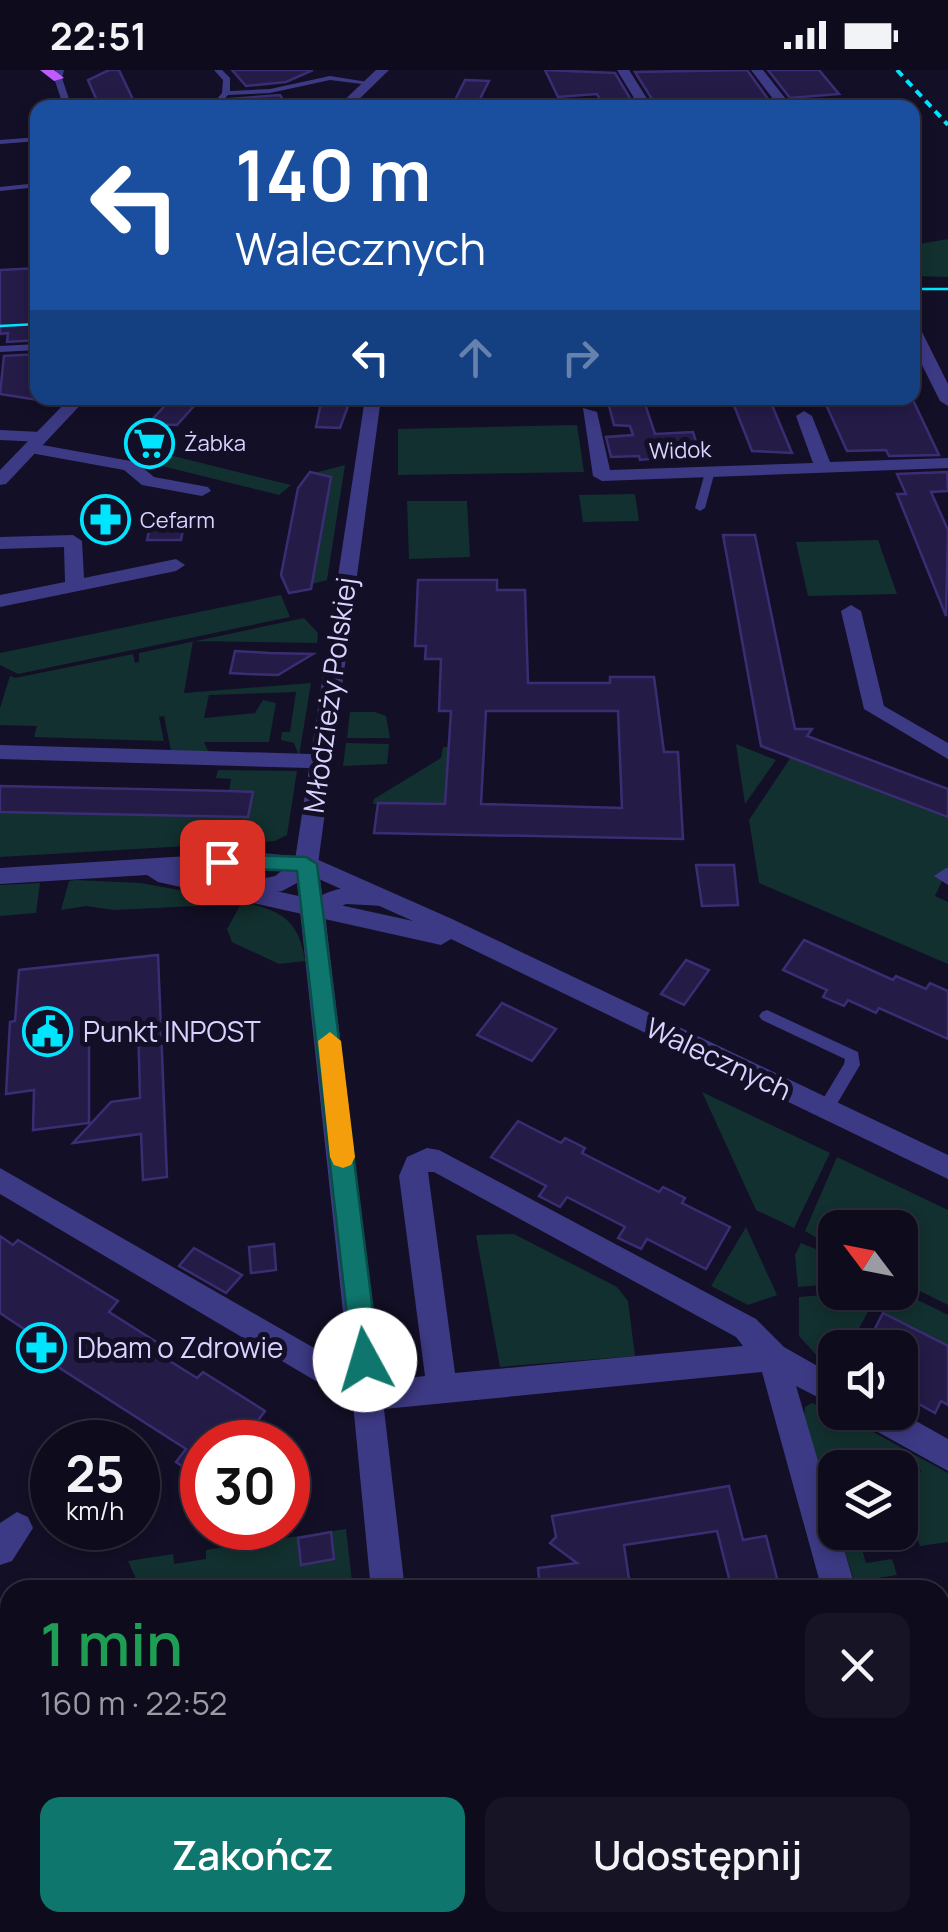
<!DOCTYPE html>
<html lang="pl">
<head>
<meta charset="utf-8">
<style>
	:root { --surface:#0e0b1c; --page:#171425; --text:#f1f3f6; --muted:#9b9ba3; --line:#2e2b3b; --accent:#0f766e }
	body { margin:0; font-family:Manrope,sans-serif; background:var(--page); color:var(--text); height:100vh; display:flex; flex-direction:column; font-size:38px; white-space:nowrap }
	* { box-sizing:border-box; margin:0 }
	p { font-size:32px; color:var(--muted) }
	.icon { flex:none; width:55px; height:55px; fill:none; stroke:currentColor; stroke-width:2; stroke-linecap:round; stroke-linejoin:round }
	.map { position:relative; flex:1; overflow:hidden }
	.panel { position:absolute; left:0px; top:1510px; width:950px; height:352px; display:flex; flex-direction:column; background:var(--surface); border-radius:30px 30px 0 0; box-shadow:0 5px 15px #0003,0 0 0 2px var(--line) }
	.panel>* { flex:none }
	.hud { position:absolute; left:30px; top:30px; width:890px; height:305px; border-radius:20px; box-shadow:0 5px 15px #0003,0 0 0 2px var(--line); background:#1a4fa0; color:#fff; overflow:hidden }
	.needle { width:65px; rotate:302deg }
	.buttons { position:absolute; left:818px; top:1140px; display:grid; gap:20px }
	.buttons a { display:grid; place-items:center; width:100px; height:100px; border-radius:20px; background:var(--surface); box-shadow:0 5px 15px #0003,0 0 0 2px var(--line); font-size:50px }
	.speed { position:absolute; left:30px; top:1350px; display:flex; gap:20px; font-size:50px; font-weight:700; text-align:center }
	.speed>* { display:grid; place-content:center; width:130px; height:130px; border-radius:50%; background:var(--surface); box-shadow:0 5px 15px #0003,0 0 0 2px var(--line); line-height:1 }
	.speed small { font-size:25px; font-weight:400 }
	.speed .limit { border:15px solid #d22; background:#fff; color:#111 }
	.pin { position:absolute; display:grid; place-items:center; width:85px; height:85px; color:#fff; margin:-42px; border-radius:20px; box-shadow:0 5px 15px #0006 }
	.me { position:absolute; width:110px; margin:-55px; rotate:354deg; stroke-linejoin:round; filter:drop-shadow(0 0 8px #0008) }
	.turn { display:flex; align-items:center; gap:35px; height:210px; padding:0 40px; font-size:45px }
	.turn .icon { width:130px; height:130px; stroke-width:2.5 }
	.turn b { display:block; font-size:70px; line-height:85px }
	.lanes { display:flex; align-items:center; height:95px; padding:0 40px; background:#0003; justify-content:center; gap:50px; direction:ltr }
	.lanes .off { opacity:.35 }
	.round { display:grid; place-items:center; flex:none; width:105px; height:105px; border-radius:20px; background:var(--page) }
	.head { display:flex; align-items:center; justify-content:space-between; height:170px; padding:0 40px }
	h1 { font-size:60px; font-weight:600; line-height:75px; color:#1e9e55 }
	.action { display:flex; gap:20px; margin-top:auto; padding:20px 40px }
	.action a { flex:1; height:115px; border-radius:20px; background:var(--accent); color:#fff; font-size:40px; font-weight:600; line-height:115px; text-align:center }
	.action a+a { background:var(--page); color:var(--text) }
	.status { display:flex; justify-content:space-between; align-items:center; height:70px; padding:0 50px; background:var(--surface); direction:ltr }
	.status svg { height:28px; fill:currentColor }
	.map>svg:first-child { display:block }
</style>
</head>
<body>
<div class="status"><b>22:51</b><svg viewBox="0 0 49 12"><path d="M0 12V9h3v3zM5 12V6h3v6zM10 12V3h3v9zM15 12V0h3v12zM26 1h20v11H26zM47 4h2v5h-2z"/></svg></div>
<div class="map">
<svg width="948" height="1862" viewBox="0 0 948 1862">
	<rect width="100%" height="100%" fill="#130f26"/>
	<!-- green -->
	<g fill="#12302f">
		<path d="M948,169V207L913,206V175Z"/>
		<path d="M577,355L584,402L398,405V359Z"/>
		<path d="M165,384L291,415L279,425L162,396L165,392L158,390Z"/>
		<path d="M345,395L327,510L312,514L331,407L314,403Z"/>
		<path d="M635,424L639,451L583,452L579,425Z"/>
		<path d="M407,431H467L470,487L409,489Z"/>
		<path d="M878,470L897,524L808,526L796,472Z"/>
		<path d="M281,525L290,547L18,604L0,595V583Z"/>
		<path d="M304,548L318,563L317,573L193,571L184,623L311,613L299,686L294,673L281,670L282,662H290L296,622L209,625L204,648L255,643L263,630L276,633L269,672H204L209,683L171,681L164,646L159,647L164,671L34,667L37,656L0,655V638L10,606L15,608L133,584L135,593L139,592V583Z"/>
		<path d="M350,642H375L386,646L390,668H347Z"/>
		<path d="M346,673L389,674L387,694L343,696Z"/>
		<path d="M736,674L776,690L745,734Z"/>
		<path d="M443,677H449L445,734H373L374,729L441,688Z"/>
		<path d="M791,687L948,747V798L935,826L948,832V894L759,813L749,750Z"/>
		<path d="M218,700L297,701L287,765L275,771L0,787V742L247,747L252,722L229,721L231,709L216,708Z"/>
		<path d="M76,810L141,813L228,829L216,835L114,840L86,836L61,840L69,811Z"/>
		<path d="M40,813L36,843L0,846V815Z"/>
		<path d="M242,832C281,840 299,850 305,891L279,894L232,872L227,859Z"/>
		<path d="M702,1022L830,1083L794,1158L756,1140Z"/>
		<path d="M837,1087L948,1140V1235L900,1211V1158H835V1179L805,1161Z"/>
		<path d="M746,1157L777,1225L748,1235L711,1216Z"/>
		<path d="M514,1164L617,1217L628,1231L635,1286L500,1297L476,1165Z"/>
		<path d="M801,1173L835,1187V1214L798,1217L795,1185Z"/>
		<path d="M900,1221L948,1245V1276L883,1243L892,1223Z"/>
		<path d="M847,1223H878L849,1277L835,1278V1297L820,1289L799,1266V1227Z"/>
		<path d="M812,1333L835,1341L948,1403V1472L920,1476L900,1417V1405L921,1402L918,1392L892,1394L888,1382L834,1390L835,1449L804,1348L805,1337Z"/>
		<path d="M346,1459L353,1520H141L128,1491L173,1484L174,1494L206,1489V1480Z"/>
		<path d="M839,1463H884L888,1475L862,1479L866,1493L892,1489L897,1505L871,1509L874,1520H857Z"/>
	</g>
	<!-- building -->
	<g fill="#241b47" stroke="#3b2d73" stroke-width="2.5" fill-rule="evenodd">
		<path d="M109,0H119L137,38H100L88,10Z"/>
		<path d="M232,0H313L286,12L246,16Z"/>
		<path d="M545,0L615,3L634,35L604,37L597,24L558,27Z"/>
		<path d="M747,0L768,29L655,34L635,2Z"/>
		<path d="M768,0H819L839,24L790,28Z"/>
		<path d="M465,10L489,11L478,33L454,32Z"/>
		<path d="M280,25L286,35L222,38L230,29Z"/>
		<path d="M38,198V270L7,272L8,263L0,264V200Z"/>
		<path d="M38,284V330L0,324L4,286Z"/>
		<path d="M172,328H201L177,355L148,354Z"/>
		<path d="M322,328H351L340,358L316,357Z"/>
		<path d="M607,328H643L655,364L693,362L700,384L640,390L639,386L611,387L606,367L633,365L630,356L614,355Z"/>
		<path d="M731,328H769L792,383L752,381Z"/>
		<path d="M823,328H912L939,385L889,386L886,380L847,381Z"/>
		<path d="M310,402L331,407L329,419L311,519L289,523L281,505L298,418Z"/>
		<path d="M947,402L948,421L931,422L948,460L946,546L897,424H906L897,404Z"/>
		<path d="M153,444H186L181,470H147Z"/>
		<path d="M723,465H755L795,659H812L807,666L948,719V747L761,676Z"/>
		<path d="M418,510H497V520H525L528,613H610V607H654L664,682H678L683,769L374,763L378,733L445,734L451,641H439L441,589H425L426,576H415ZM486,641H618L622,738L481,734Z"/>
		<path d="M235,581L269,583L313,584L278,605L247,604L230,603Z"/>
		<path d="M0,716L229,721L253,722L248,747L0,742Z"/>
		<path d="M696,795H734L738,835L702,836Z"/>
		<path d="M804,870L893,910L896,906L926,919L930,913L948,921V969L879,938L876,943L848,930L844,936L823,927L827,920L783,900Z"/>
		<path d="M158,885L167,1107L143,1110L141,1064L73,1073L111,1032L140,1028L138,952L89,959V1053L33,1060L34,1020L6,1024L10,952L15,951L19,900Z"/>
		<path d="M686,890L709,900L684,935L661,924Z"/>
		<path d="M502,933L556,959L532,991L477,965Z"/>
		<path d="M518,1051L561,1073L565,1068L585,1078L582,1083L659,1122L663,1117L685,1128L682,1133L730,1157L706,1199L647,1169L641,1179L618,1168L625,1157L567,1127L560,1137L539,1126L546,1116L491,1087Z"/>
		<path d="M0,1166L13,1175L18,1170L118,1231L109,1242L158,1273L152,1280L197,1308L203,1302L265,1341L256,1353L287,1372H202V1410L176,1392L186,1379L30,1279L39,1269L0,1243Z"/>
		<path d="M274,1174L276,1200L251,1203L249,1177Z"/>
		<path d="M194,1178L242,1205L226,1223L179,1196Z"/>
		<path d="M883,1243L948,1276V1335L941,1331L935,1343L910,1329L916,1318L900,1309V1278H865Z"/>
		<path d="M729,1416L743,1470L766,1466L780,1520H732L717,1461L624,1475L629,1509L624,1510L625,1520H540L538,1498L577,1493L550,1473L556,1467L552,1446Z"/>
		<path d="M331,1462L334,1489L301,1495L298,1468Z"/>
	</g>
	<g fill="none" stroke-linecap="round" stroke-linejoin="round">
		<!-- service -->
		<g fill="#3d3a85" fill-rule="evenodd">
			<path d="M56,0H64L62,8L72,38H64L54,8Z"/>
			<path d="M214,0H222L230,8V21L270,19L330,6L374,13L370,15L330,10L270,23L228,25L217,38H209L222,23L223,10Z"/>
			<path d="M38,67V71L0,74V70Z"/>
			<path d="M38,113V117L0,121V117Z"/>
			<path d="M38,274V280L0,282V276Z"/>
			<path d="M706,399L715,401L705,438L700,441L695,438Z"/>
			<path d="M767,940L858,982L860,995L831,1044L825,1045L819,1044L817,1039L844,994L845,989L762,950L759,946L762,942Z"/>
			<rect x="577" y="1852" width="22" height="10"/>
		</g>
		<!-- minor -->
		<g fill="#3d3a85" fill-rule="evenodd">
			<path d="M617,0H629L653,38H640Z"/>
			<path d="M751,0H763L793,38H780Z"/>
			<path d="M912,253L920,258L948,314V336L940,331L912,275Z"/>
			<path d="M365,328H381L318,794L322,825C341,816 381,810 396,828L384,836L346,834L325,844L381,1311L425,1306L399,1106L407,1087L427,1078L439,1080L756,1249L784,1277L835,1306V1336L796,1316L835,1449V1462H839L856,1520H822L762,1302L384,1339L405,1520H371L353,1333L0,1124V1098L349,1298L297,813L282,821L239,829L227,821L231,815L275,806L295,790L309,698L0,689V675L311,684ZM428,1102H434L736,1267L743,1276L455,1303Z"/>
			<path d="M583,338L597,342L610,400L813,393L796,346L804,341L812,346L830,392L948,388V398L602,411L593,406Z"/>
			<path d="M0,360L41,362L50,367L41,372L0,370Z"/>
			<path d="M31,373L136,392L154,407L208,417L211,421L202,426L142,415L124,400L25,382V374Z"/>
			<path d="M73,465L82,471L84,508L176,489L185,495L176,501L0,537V525L65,512L64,477L0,479V467Z"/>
			<path d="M851,535L861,541L884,636L948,673V689L864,639L841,541Z"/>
			<path d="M946,798H948V815L934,806Z"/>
			<path d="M856,1342H900L948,1369V1401L860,1352Z"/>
			<path d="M17,1442L28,1447L33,1458L12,1491L0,1495V1453Z"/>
			<path d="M948,1705V1741L940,1742V1706Z"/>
			<path d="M21,1852H62L58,1862H17Z"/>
		</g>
		<!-- tertiary -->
		<g fill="#3d3a85" fill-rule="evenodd">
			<path d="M376,0H389L350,38H336Z"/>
			<path d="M70,328H87L6,414L0,415V400Z"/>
			<path d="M251,782L314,788L452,849L948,1085V1109L451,869L441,875L158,812L147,805L0,814V798ZM251,798L303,802L413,851L188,802Z"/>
		</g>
		<!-- primary -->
		<path fill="#c25bff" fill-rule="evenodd" d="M40,0H54L64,8L54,11Z"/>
		<!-- tram -->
		<g stroke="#00e5ff" stroke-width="2.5">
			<path d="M912,219H948"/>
			<path d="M0,256L38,254"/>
		</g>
		<!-- rail -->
		<path stroke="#00e5ff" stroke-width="4" stroke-dasharray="8 6" stroke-linecap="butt" d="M897,0L948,55"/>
	</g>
	<!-- route -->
	<path fill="#0f766e" stroke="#0a4d48" stroke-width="2.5" d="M222,784L306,787L317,794L379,1290L375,1298L365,1302L356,1298L352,1290L297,801L215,797L212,792L215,787Z"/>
	<!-- slow -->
	<path fill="#f59e0b" d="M330,962L341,971L355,1087L351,1095L343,1098L334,1095L330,1087L318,971Z"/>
	<!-- icons -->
	<defs>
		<symbol id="supermarket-ring" viewBox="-11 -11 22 22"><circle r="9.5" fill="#130f26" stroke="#00e5ff" stroke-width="1.5"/><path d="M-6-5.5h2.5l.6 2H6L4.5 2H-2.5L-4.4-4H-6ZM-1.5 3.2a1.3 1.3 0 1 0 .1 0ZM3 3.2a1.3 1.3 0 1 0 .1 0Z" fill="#00e5ff"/></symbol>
		<symbol id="pharmacy-ring" viewBox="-11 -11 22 22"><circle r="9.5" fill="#130f26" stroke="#00e5ff" stroke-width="1.5"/><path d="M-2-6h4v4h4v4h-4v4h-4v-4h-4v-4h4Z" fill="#00e5ff"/></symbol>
		<symbol id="civic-ring" viewBox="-11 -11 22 22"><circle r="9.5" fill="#130f26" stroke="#00e5ff" stroke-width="1.5"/><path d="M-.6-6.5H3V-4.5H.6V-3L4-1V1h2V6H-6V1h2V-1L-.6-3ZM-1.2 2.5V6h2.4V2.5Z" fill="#00e5ff"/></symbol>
	</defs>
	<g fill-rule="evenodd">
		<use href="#supermarket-ring" x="122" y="346" width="55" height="55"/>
		<use href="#pharmacy-ring" x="78" y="422" width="55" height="55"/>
		<use href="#civic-ring" x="20" y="934" width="55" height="55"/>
		<use href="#pharmacy-ring" x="14" y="1250" width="55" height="55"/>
	</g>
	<g text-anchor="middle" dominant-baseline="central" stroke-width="10" stroke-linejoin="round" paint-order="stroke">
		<!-- far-poi labels -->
		<g font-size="22" fill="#d9d4ff" stroke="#130f26" text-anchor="start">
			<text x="184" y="373">Żabka</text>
			<text x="140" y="450">Cefarm</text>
		</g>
		<!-- far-street labels -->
		<g font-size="22" fill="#d9d4ff" stroke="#130f26">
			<text transform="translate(680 380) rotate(-2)">Widok</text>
		</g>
		<!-- street labels -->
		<g font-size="28" fill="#d9d4ff" stroke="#130f26">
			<text transform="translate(329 625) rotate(-82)">Młodzieży Polskiej</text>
			<text transform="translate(719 988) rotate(25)">Walecznych</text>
		</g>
		<!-- poi labels -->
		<g font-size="28" fill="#d9d4ff" stroke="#130f26" text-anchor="start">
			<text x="83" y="961">Punkt INPOST</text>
			<text x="77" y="1277">Dbam o Zdrowie</text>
		</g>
	</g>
</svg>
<div class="buttons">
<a><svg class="needle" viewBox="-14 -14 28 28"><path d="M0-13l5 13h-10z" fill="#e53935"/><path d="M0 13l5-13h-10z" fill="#9b9ba3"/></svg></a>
<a><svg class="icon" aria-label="sound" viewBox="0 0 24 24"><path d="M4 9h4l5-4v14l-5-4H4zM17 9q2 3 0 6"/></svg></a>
<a><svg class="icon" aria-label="layers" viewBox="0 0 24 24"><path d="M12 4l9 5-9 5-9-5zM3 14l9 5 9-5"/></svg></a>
</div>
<div class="speed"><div>25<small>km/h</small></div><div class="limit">30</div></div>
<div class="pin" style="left:222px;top:792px;background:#d93025"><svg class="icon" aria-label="arrive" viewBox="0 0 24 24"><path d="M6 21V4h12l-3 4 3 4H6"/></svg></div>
<svg class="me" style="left:365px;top:1290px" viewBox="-20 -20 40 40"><circle r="19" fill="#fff"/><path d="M0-13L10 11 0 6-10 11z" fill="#0f766e"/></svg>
<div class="hud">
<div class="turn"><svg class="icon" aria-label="left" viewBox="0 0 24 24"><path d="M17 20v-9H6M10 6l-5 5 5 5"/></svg><div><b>140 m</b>Walecznych</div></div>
<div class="lanes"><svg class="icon" aria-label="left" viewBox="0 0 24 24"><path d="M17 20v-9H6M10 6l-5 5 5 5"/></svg><svg class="icon off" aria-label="ahead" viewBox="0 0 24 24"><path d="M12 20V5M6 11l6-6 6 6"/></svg><svg class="icon off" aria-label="right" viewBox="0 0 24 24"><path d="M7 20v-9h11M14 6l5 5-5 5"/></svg></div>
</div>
<section class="panel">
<div class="head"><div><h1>1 min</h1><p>160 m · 22:52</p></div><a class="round"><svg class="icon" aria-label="close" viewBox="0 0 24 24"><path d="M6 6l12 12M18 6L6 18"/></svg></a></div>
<div class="action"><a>Zakończ</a><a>Udostępnij</a></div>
</section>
</div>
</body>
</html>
